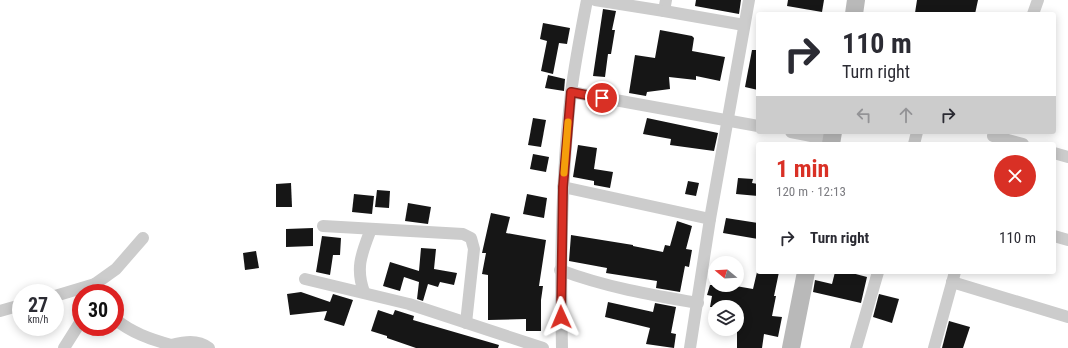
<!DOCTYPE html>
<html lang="en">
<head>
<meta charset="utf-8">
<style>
	:root { --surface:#fff; --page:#f7f7f7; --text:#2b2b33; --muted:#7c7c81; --accent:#d93025 }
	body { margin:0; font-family:"Roboto Condensed",sans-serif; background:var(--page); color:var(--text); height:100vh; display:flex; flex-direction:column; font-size:15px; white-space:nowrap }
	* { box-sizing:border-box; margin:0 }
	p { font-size:13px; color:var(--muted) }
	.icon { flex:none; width:22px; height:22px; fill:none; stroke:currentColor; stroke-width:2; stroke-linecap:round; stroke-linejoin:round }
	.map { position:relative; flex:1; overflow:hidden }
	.side { position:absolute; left:756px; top:142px; width:300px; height:132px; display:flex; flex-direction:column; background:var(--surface); border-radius:4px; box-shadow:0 2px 10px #0003 }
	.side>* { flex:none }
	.hud { position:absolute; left:756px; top:12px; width:300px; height:122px; border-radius:4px; box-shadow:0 2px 10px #0003; background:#fff; color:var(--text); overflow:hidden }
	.needle { width:26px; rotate:288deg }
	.buttons { position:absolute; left:708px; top:256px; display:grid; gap:8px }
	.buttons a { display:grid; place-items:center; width:36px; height:36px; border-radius:50%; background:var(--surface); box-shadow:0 2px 10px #0003; font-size:20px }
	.speed { position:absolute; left:12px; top:284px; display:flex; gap:8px; font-size:20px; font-weight:700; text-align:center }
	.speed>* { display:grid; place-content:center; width:52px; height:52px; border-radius:50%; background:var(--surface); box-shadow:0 2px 10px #0003; line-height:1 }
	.speed small { font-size:10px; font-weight:400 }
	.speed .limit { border:6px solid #d22; background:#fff; color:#111 }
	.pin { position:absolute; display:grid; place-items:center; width:34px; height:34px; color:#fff; margin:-17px; border:2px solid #fff; border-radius:50%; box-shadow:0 1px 4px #0007 }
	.me { position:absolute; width:44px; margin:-22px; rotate:359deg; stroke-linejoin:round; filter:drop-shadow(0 0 3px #0008) }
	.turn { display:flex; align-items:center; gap:14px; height:84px; padding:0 20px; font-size:18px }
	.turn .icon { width:52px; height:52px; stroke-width:2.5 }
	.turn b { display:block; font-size:28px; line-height:34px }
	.lanes { display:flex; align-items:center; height:38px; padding:0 20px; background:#0003; justify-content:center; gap:20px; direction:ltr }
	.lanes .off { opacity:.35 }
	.round { display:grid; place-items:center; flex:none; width:42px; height:42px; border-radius:21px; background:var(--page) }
	.overview { display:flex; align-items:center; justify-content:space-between; height:68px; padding:0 20px }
	h1 { font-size:24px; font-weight:700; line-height:30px; color:var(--accent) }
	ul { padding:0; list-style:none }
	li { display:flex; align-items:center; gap:12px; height:56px; padding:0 20px }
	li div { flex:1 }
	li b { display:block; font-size:15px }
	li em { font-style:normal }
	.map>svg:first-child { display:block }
</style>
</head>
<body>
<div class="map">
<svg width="1068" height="348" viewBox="0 0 1068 348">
	<rect width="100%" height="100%" fill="#fff"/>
	<!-- building -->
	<g fill="#161616">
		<path d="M696,0H741L739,14L695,6Z"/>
		<path d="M788,0H824L822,12L787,6Z"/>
		<path d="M917,0H978L975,14L915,13Z"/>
		<path d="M603,9L616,11L612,30H615L611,54H608L605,77L593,76Z"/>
		<path d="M543,23L570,28L567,44L559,43L553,74L541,71L547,41L540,39Z"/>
		<path d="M660,30L692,36L694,38L692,51L725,57L720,81L696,76V80L669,77L670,89L647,92L646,96L629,93L635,55L655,58Z"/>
		<path d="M752,50H758V90L745,87Z"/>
		<path d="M548,75L565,79L564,91L545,88Z"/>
		<path d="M533,118L546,120L541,147L528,145Z"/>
		<path d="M647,118L718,133L714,151L670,145L671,139L643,134Z"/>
		<path d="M578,145L597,148L594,169L613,172L610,188L594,185V181L573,177Z"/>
		<path d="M533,154L549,157L546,172L530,169Z"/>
		<path d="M738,178L753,179L752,183L758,184V196L736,194Z"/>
		<path d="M688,181L699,183L696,196L685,194Z"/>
		<path d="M291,183L292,207H276V184Z"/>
		<path d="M377,190L390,191L389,208L375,207Z"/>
		<path d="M354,194L374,196L372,214L352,212Z"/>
		<path d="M527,194L547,198L544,218L523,214Z"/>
		<path d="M408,203L431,207L428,224L405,221Z"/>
		<path d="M491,213L510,217L506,233L546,240L539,286H543L541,300V331H526V319L488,320V275L482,274L486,253H482Z"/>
		<path d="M726,218L758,223V239L723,233Z"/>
		<path d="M677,221L692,226L686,249L692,250L689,267L685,266L680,292L656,288L657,281L606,273L607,268L569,261L571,235L633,245V246L663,252L665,245L670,246Z"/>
		<path d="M313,228V246L286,247V229Z"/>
		<path d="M322,236L341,238L340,255H333L330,275L316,272Z"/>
		<path d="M421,248L436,249L434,269L457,273L454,285L440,282L438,287L428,284L423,301L417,299L419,282L404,277L400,291L383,286L390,262L419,271Z"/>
		<path d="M256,251L259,268L245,270L243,253Z"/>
		<path d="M757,272H779L774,296H776L772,316L782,317L778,337L764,334L762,348H737V307H710L712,296L707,295L710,285H730L753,289Z"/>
		<path d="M835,272H848L867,277L861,303L813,292L815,280L832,284Z"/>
		<path d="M301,292L330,302L333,294L353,300L344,326L324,320L327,311L290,315L287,294Z"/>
		<path d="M879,294L899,299L892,323L873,317Z"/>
		<path d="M608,302L653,312L655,303L676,307L671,333L676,334L674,348L646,344L650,328L605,317Z"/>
		<path d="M378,310L393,315L395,310L414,316L413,320L499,345L498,348H416L387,338V336L371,331Z"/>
		<path d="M949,321L970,327L963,348H942Z"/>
	</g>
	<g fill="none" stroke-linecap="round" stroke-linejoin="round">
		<!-- street -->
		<g stroke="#ccc" stroke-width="12">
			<path d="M595,0L664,11L666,0"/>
			<path d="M664,11L744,25"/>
			<path d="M1033,14L1038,0"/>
			<path d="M571,92L758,126"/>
			<path d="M791,132L832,140"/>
			<path d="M993,136L1023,144"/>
			<path d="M914,144L917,132"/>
			<path d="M1054,153L1068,157"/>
			<path d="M563,187L710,219"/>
			<path d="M323,226L463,234L471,238L474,249L466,323"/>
			<path d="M1054,236L1068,240"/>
			<path d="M560,270C605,287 651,295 698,303"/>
			<path d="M305,279L409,304L543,348"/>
			<path d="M952,282L1068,317"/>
			<path d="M95,284L116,269L143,238"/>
			<path d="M364,292C355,267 362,253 371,229"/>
			<path d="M55,296L95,284V293"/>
			<path d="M0,311L21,305"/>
			<path d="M115,319C132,333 150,339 171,345"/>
			<path d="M64,348L81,321"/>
			<path d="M169,348L171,345C184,342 197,339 209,348"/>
			<path d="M562,348C560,263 561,178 571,93C575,62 581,31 587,0"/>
			<path d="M690,348L710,219L749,0"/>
			<path d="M856,348L878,272"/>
			<path d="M934,348L955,272"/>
		</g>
		<!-- secondary -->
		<g stroke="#b9b9b9" stroke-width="18">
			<path d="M854,14L856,0"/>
			<path d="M831,144L833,132"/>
			<path d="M791,348L806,272"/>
		</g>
	</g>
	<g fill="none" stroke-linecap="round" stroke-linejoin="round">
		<defs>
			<path id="route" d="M561,317L563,187L571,92L602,98"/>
		</defs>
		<!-- route casing -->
		<use href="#route" stroke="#8d1f18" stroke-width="10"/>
		<!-- route -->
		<use href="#route" stroke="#d93025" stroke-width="7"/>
		<!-- slow -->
		<path stroke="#f59e0b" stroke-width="7" d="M564,173L568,122"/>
	</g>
</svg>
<div class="buttons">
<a><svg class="needle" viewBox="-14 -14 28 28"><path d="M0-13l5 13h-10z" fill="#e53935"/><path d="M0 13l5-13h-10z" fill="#7c7c81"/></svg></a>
<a><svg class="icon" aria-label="layers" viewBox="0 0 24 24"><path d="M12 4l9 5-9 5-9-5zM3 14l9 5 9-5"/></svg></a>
</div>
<div class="speed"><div>27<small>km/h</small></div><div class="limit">30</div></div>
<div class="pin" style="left:602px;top:98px;background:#d93025"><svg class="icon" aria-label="arrive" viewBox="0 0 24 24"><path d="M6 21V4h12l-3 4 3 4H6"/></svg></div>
<svg class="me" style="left:561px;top:317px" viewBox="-20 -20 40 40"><path d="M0-17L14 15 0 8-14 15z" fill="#d93025" stroke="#fff" stroke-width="4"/></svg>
<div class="hud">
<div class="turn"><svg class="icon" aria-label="right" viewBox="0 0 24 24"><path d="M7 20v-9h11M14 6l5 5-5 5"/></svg><div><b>110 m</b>Turn right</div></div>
<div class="lanes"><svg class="icon off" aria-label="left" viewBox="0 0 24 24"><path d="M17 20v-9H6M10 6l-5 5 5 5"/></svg><svg class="icon off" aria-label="ahead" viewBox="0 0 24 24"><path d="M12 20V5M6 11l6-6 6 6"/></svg><svg class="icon" aria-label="right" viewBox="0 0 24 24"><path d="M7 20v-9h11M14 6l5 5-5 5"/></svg></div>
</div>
<section class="side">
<div class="overview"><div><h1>1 min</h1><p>120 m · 12:13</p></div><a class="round" style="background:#d93025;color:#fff"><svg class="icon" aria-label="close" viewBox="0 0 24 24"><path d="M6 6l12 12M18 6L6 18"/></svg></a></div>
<ul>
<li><svg class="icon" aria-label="right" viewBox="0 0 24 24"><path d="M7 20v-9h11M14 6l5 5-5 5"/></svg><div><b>Turn right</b></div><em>110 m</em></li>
</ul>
</section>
</div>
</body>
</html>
